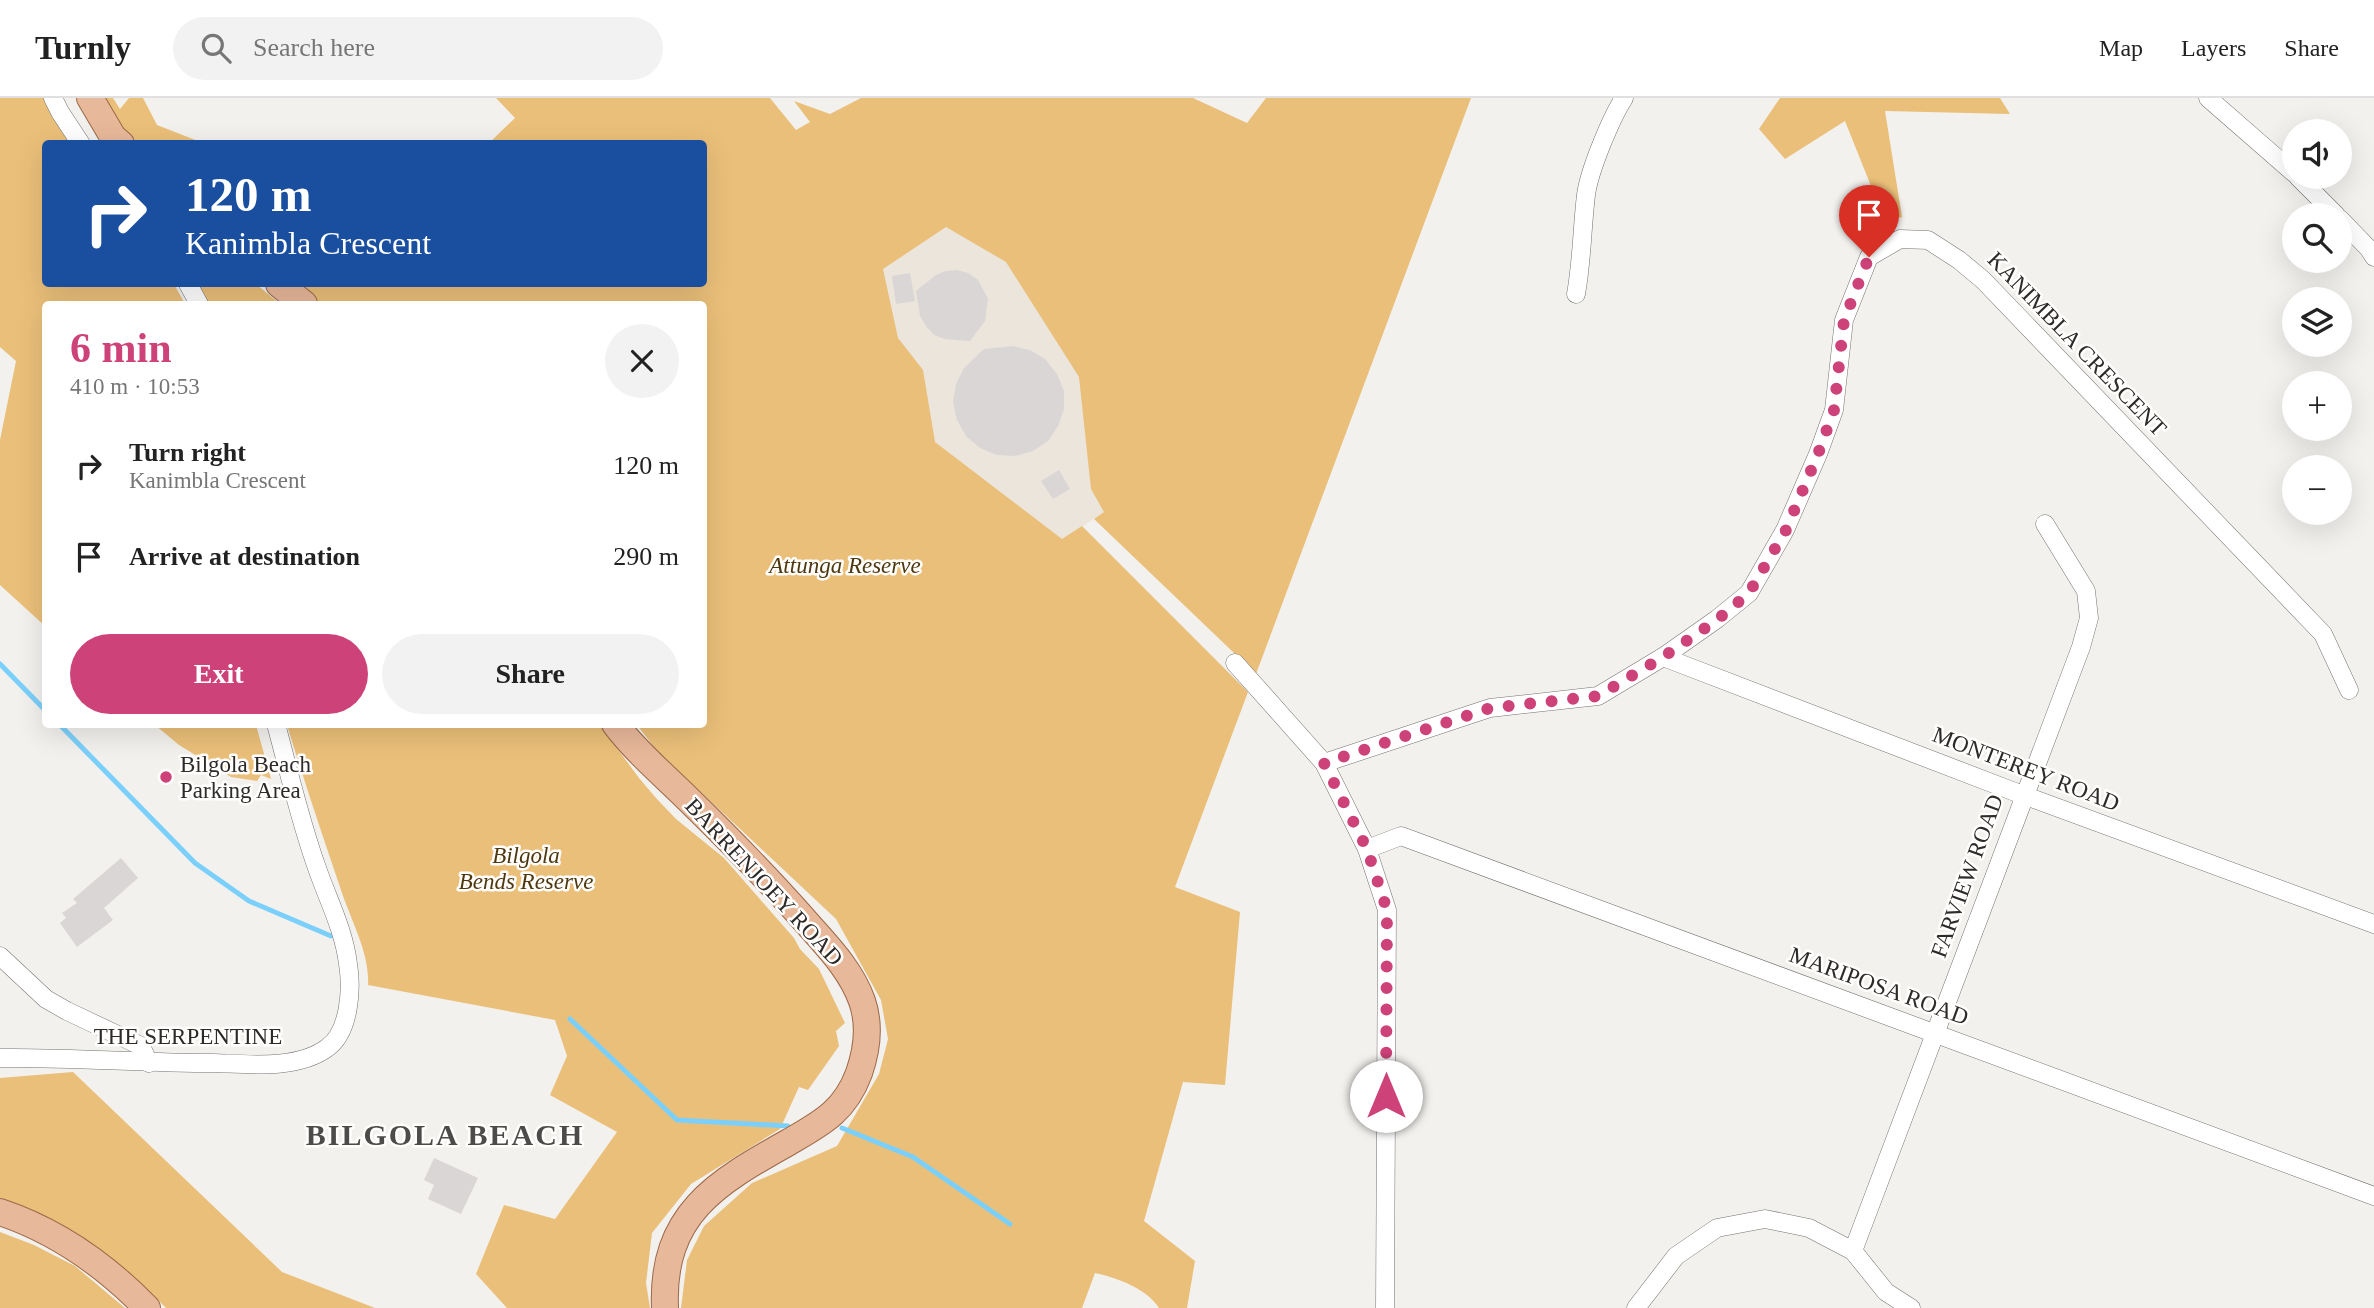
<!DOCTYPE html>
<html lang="en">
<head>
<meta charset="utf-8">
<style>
	:root { --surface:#fff; --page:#f2f2f2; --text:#222; --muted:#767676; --line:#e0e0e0; --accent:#cd4278 }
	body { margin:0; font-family:Georgia,serif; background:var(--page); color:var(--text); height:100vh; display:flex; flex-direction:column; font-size:26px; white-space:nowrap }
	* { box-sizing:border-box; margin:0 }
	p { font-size:23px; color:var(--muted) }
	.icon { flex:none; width:38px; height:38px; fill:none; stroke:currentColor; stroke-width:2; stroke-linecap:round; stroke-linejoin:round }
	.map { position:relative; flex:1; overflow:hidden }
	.sheet { position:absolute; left:42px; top:203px; width:665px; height:427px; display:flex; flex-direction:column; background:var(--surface); border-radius:7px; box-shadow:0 7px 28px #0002 }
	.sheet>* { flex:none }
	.banner { position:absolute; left:42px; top:42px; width:665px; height:147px; border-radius:7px; box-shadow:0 7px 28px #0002; background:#1a4fa0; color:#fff; overflow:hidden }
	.fabs { position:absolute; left:2282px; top:21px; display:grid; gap:14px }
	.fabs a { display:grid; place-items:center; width:70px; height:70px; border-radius:50%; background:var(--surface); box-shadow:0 7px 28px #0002; font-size:35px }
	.pin { position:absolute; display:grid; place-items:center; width:60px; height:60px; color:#fff; margin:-72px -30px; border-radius:50% 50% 50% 0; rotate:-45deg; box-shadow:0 0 7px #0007 }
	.pin .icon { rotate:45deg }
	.me { position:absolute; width:77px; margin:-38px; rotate:0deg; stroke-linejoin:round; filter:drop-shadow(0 0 5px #0008) }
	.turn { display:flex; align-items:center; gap:24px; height:147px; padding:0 28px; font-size:32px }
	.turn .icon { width:91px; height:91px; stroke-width:2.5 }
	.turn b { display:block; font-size:49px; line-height:60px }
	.round { display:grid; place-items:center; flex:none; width:74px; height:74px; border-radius:37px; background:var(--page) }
	.head { display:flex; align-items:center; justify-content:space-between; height:119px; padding:0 28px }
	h1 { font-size:42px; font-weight:700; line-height:52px; color:var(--accent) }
	.cta { display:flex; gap:14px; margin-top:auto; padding:14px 28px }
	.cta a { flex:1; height:80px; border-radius:42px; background:var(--accent); color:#fff; font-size:28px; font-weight:700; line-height:80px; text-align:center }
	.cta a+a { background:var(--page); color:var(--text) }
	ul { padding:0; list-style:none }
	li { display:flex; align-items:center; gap:21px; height:91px; padding:0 28px }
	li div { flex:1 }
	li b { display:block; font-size:26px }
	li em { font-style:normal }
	header { display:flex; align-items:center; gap:42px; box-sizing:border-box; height:98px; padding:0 35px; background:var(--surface); border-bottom:2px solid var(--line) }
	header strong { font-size:33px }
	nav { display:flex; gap:38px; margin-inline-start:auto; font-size:24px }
	.search { width:490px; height:63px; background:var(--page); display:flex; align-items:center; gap:18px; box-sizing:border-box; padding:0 24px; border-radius:38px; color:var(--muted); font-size:26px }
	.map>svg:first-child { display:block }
</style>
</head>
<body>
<header>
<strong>Turnly</strong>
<div class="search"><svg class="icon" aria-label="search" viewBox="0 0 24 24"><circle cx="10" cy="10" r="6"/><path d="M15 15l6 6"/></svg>Search here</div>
<nav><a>Map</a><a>Layers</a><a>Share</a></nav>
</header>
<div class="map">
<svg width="2374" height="1210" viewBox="0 0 2374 1210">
	<rect width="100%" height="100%" fill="#f3f1ee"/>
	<!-- built -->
	<path fill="#ebe5db" d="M955,83L1148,386L1016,471L877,254L845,153Z"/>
	<!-- green -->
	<g fill="#eabf79">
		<path d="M0,0H46L74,45L46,46V186H174L185,206H46L45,528L0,487V342L16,263L0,249Z"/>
		<path d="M98,0H113L120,11L129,0H143L157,27L203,45H137L117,27Z"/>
		<path d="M496,0H770L796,32L810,24L794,3L830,16L861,0H1193L1247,25L1266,0H1471L1256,576L1094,421L1104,414L1091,391L1079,279L1006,164L946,129L883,171L898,240L923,272L935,344L1062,441L1082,428L1248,594L1175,789L1240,814L1225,987L1183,984L1144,1123L1195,1163L1187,1210H1159C1146,1190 1117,1180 1095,1175L1082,1210H681L687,1162L704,1128L752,1085L837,1048L879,976L888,941L881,902L836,821L657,653L637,627L704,626V206H321L297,186H704V46L489,45L515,20Z"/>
		<path d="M1780,0H2000L2010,16L1885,13L1902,119L1885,123L1845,23L1785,61L1759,31Z"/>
		<path d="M199,186H256L280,206H207Z"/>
		<path d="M155,627H256L271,681L261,677L257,683L231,679L179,647Z"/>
		<path d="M287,627H600L639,680L656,700L676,721L724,760L794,840L800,851L819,871L845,925L836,933L839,948L808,992L799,989L780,1031L691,1086L652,1135L646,1185L650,1210H507L476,1176L504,1107L555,1121L617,1034L550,997L567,958L555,922L368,887C370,857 352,824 342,795C323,739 304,683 287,627Z"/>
		<path d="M73,974L282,1174L375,1210H166C122,1164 61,1120 0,1100V980Z"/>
		<path d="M0,1134L34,1147L75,1168L125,1210H0Z"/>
	</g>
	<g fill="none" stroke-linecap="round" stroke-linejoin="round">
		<!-- stream -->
		<g stroke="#7bd0fb" stroke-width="5">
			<path d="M0,566L46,613"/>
			<path d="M59,626L195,765L249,803L331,838"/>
			<path d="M570,921L677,1022L788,1028"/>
			<path d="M842,1030L913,1059L1010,1126"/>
		</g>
	</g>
	<!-- building -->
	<g fill="#dad6d6">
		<path d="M957,172L968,175L978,182L988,201L985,223L970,243L945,241L934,237L926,228L920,218L916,193L936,177L946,173Z"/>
		<path d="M910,175L915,203L896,206L892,178Z"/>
		<path d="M1012,248L1030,252L1045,261L1057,276L1064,293V311L1058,328L1048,343L1033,353L1015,358L997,357L980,350L966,338L957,322L953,304L956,286L964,270L984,251Z"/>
		<path d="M1059,372L1070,391L1053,401L1041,383Z"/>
		<path d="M121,760L138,780L104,810L113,822L77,849L60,825L66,820L62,815L77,805L73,801Z"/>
		<path d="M434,1060L478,1080L461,1116L428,1101L434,1087L424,1082Z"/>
	</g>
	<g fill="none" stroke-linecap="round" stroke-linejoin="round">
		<defs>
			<g id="minor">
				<path d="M53,0L60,14L81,46"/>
				<path d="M2208,0L2294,75"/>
				<path d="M2298,79L2336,117"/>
				<path d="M2340,121L2369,151L2374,159"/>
				<path d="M188,186L199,206"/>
				<path d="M1576,196C1582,163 1582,130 1586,97C1589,73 1611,20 1624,0"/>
				<path d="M1663,559L2015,694L2374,826"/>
				<path d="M1235,565L1324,665L1367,751L1387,812L1385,1210"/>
				<path d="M1324,665L1490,610L1598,598L1663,559L1717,521L1749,495L1785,432L1818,356L1834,312L1844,222L1869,159L1900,141L1928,142L1959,162L1983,182L2323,536L2349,592"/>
				<path d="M1367,751L1401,738L2374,1098"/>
				<path d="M0,858L46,901L67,913L141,948L149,965"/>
				<path d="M0,960C71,959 142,965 213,965C248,966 297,972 327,950C350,934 352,890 348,866C344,832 328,802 317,770C300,723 289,674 276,626"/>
				<path d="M1853,1153L2081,549L2089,520L2086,493L2045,426"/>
				<path d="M1636,1210L1676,1158L1717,1130L1765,1121L1809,1130L1853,1153L1886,1194L1911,1210"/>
			</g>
			<g id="primary">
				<path d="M90,0L113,39L121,46"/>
				<path d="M279,186L304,206"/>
				<path d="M615,626C637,655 664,677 689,702C730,742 770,783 807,825C828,849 851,872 862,903C870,926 867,952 859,975C845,1013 822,1025 789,1044C716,1085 661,1116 665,1210"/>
				<path d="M0,1114C57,1133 105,1167 147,1210"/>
			</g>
		</defs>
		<!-- minor casing -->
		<use href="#minor" stroke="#747370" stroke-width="19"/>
		<!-- primary casing -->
		<use href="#primary" stroke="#9c6847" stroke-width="28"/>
		<!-- minor -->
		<use href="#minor" stroke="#fff" stroke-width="18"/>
		<!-- primary -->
		<use href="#primary" stroke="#e8b89a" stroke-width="26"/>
	</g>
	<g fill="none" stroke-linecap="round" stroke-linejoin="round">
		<!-- route -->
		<path stroke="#cd4278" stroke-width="12" stroke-dasharray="0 21.6" d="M1386,998L1387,812L1367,751L1324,665L1490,610L1598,598L1663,559L1717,522L1749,495L1786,432L1818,356L1834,312L1844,222L1869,159"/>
	</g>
	<!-- markers -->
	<circle fill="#cd4278" stroke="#fffefd" stroke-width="2.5" cx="166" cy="679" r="7"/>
	<g text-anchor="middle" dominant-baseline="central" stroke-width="5" stroke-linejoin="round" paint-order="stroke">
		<!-- street labels -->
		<g font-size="23" fill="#2c2b2a" stroke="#fffefd">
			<text transform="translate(2077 246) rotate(46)">KANIMBLA CRESCENT</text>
			<text transform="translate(2026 671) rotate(21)">MONTEREY ROAD</text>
			<text transform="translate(1967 778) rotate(-70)">FARVIEW ROAD</text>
			<text transform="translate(764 784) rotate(47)">BARRENJOEY ROAD</text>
			<text transform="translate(1879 888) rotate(20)">MARIPOSA ROAD</text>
			<text x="188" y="938">THE SERPENTINE</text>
		</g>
		<!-- park labels -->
		<g font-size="23" font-style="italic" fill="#4e380f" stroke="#fffefd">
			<text x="845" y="467">Attunga Reserve</text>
			<text x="526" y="757">Bilgola<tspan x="526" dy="26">Bends Reserve</tspan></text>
		</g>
		<!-- poi labels -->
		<g font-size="23" fill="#2c2b2a" stroke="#fffefd" text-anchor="start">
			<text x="180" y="666">Bilgola Beach<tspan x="180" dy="26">Parking Area</tspan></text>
		</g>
		<!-- district labels -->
		<g font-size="30" font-weight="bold" letter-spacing="2" fill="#4c4b49" stroke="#fffefd">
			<text x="445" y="1036">BILGOLA BEACH</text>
		</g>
	</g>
</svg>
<div class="fabs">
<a><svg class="icon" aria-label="sound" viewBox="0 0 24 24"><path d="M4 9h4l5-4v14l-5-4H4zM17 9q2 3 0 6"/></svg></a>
<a><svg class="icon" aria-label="search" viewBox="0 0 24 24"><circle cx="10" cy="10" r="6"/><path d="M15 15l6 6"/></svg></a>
<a><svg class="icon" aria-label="layers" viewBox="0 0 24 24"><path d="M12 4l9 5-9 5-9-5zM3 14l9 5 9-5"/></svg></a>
<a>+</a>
<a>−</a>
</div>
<div class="pin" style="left:1869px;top:159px;background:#d93025"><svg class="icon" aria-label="arrive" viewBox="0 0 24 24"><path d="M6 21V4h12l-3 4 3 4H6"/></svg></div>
<svg class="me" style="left:1386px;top:998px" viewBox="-20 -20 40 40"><circle r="19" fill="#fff"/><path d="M0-13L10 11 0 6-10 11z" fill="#cd4278"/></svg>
<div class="banner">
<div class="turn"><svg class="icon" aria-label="right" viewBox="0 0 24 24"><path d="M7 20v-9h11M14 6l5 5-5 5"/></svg><div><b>120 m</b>Kanimbla Crescent</div></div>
</div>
<section class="sheet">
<div class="head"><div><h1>6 min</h1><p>410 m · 10:53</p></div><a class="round"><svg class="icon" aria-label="close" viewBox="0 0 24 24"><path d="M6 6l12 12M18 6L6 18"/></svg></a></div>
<ul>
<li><svg class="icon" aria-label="right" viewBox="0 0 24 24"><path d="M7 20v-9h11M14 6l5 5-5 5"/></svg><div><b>Turn right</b><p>Kanimbla Crescent</p></div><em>120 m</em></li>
<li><svg class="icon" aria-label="arrive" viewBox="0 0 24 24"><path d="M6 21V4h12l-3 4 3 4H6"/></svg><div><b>Arrive at destination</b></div><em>290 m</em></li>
</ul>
<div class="cta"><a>Exit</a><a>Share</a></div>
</section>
</div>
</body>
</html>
